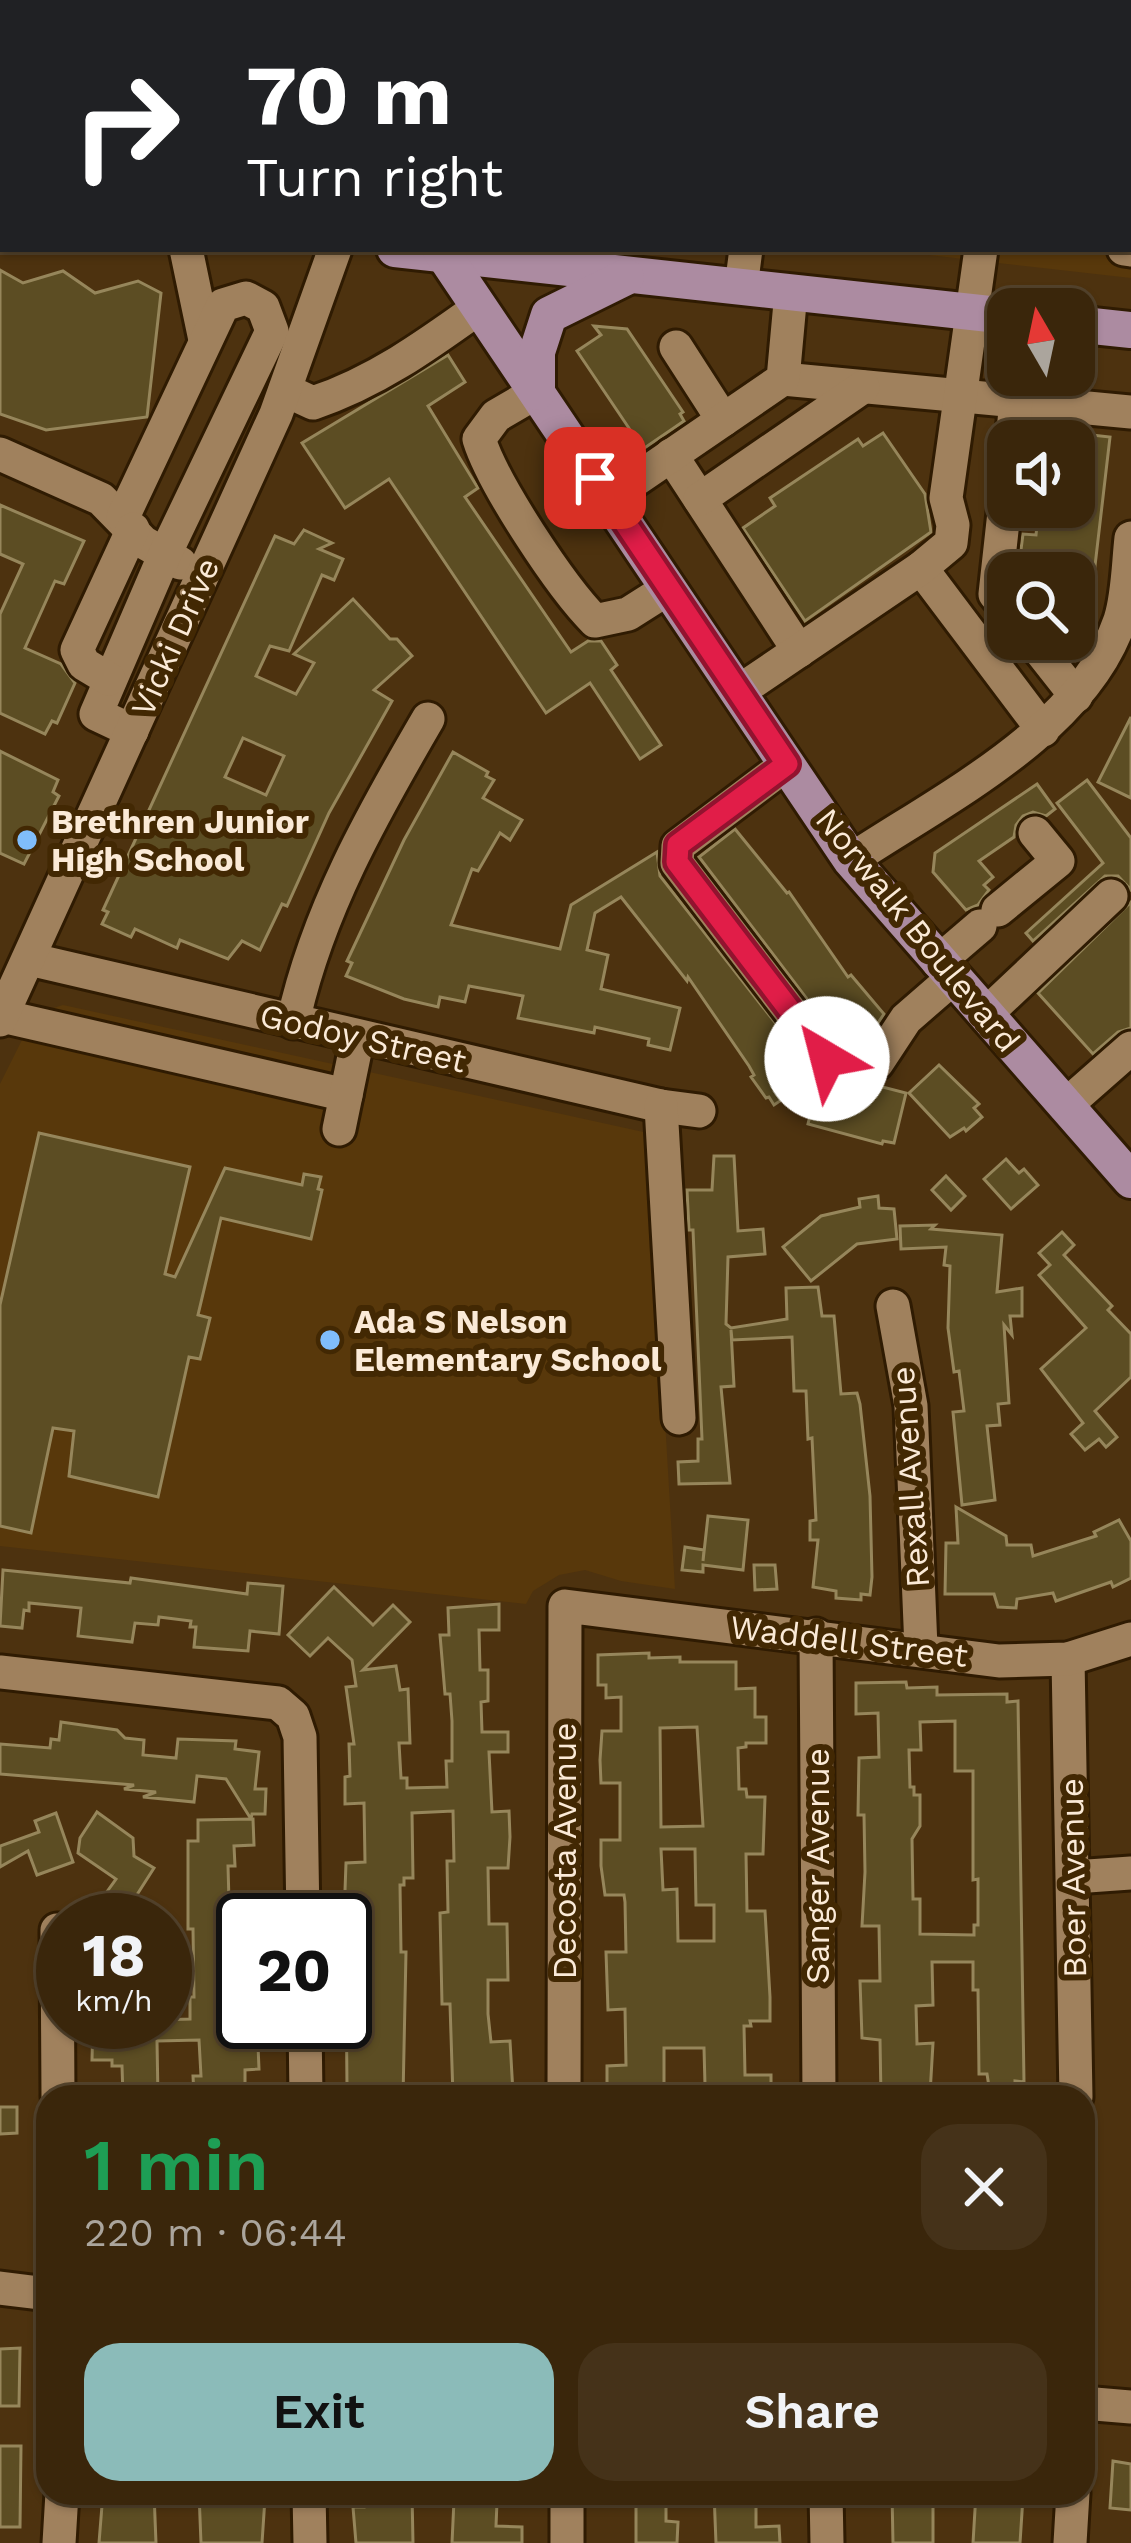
<!DOCTYPE html>
<html lang="en">
<head>
<meta charset="utf-8">
<style>
	:root { --surface:#3a260b; --page:#453219; --text:#f1f3f6; --muted:#aba59d; --line:#54432c; --accent:#8bbbb9 }
	body { margin:0; font-family:"Work Sans",sans-serif; background:var(--page); color:var(--text); height:100vh; display:flex; flex-direction:column; font-size:45px; white-space:nowrap }
	* { box-sizing:border-box; margin:0 }
	p { font-size:39px; color:var(--muted) }
	.icon { flex:none; width:66px; height:66px; fill:none; stroke:currentColor; stroke-width:2; stroke-linecap:round; stroke-linejoin:round }
	.map { position:relative; flex:1; overflow:hidden }
	.drawer { position:absolute; left:36px; top:2085px; width:1059px; height:420px; display:flex; flex-direction:column; background:var(--surface); border-radius:36px; box-shadow:0 3px 9px #0004,0 0 0 3px var(--line) }
	.drawer>* { flex:none }
	.banner { position:absolute; left:0px; top:0px; width:1131px; height:252px; box-shadow:0 3px 9px #0004,0 0 0 3px var(--line); background:#202124; color:#fff; overflow:hidden }
	.needle { width:78px; rotate:351deg }
	.tools { position:absolute; left:987px; top:288px; display:grid; gap:24px }
	.tools a { display:grid; place-items:center; width:108px; height:108px; border-radius:24px; background:var(--surface); box-shadow:0 3px 9px #0004,0 0 0 3px var(--line); font-size:60px }
	.speed { position:absolute; left:36px; top:1893px; display:flex; gap:24px; font-size:60px; font-weight:700; text-align:center }
	.speed>* { display:grid; place-content:center; width:156px; height:156px; border-radius:50%; background:var(--surface); box-shadow:0 3px 9px #0004,0 0 0 3px var(--line); line-height:1 }
	.speed small { font-size:30px; font-weight:400 }
	.speed .limit { border:6px solid #111; border-radius:18px; background:#fff; color:#111 }
	.pin { position:absolute; display:grid; place-items:center; width:102px; height:102px; color:#fff; margin:-51px; border-radius:24px; box-shadow:0 6px 18px #0006 }
	.me { position:absolute; width:132px; margin:-66px; rotate:323deg; stroke-linejoin:round; filter:drop-shadow(0 0 9px #0008) }
	.turn { display:flex; align-items:center; gap:42px; height:252px; padding:0 48px; font-size:54px }
	.turn .icon { width:156px; height:156px; stroke-width:2.5 }
	.turn b { display:block; font-size:84px; line-height:102px }
	.round { display:grid; place-items:center; flex:none; width:126px; height:126px; border-radius:36px; background:var(--page) }
	.headline { display:flex; align-items:center; justify-content:space-between; height:204px; padding:0 48px }
	h1 { font-size:72px; font-weight:600; line-height:90px; color:#1e9e55 }
	.primary-button { display:flex; gap:24px; margin-top:auto; padding:24px 48px }
	.primary-button a { flex:1; height:138px; border-radius:36px; background:var(--accent); color:#111; font-size:48px; font-weight:600; line-height:138px; text-align:center }
	.primary-button a+a { background:var(--page); color:var(--text) }
	.map>svg:first-child { display:block }
</style>
</head>
<body>
<div class="map">
<svg width="1131" height="2543" viewBox="0 0 1131 2543">
	<rect width="100%" height="100%" fill="#4d320f"/>
	<!-- built -->
	<g fill="#58380b">
		<path d="M347,0H1131V278L876,249H1128V3Z"/>
		<path d="M63,1005L648,1133L675,1589L621,1581L585,1570L559,1575L533,1591L526,1604L0,1546V1084L35,1014Z"/>
	</g>
	<!-- building -->
	<g fill="#5c4d23" stroke="#96865b" stroke-width="3" fill-rule="evenodd">
		<path d="M0,270L23,283L63,271L95,293L138,281L161,293L147,417L46,430L0,414Z"/>
		<path d="M594,326L627,329L683,412L680,414L684,421L643,449L577,351L601,335Z"/>
		<path d="M448,355L465,382L428,406L478,488L465,497L571,652L588,641H601L617,665L611,670L661,745L640,759L590,683L546,713L389,479L345,508L302,443Z"/>
		<path d="M883,433L925,494L931,532L805,621L743,528L775,506L770,498L858,439L863,446Z"/>
		<path d="M1074,433L1110,437L1093,583L1074,581V573H1018L1023,534L1036,535L1039,507H1074Z"/>
		<path d="M0,505L84,541L64,584L55,581L25,648L61,664L75,683L57,723L52,721L45,734L0,713V614L23,564L0,554Z"/>
		<path d="M304,530L332,543L319,549L343,559L334,580L322,575L289,651L270,646L256,676L296,694L314,663L294,654L353,599L390,639H397L412,656L374,690L392,701L329,813L287,906L282,904L260,950L242,941L228,959L180,940L177,948L135,929L131,937L102,924L108,912L103,910L275,536L294,544ZM243,738L284,756L266,795L225,777Z"/>
		<path d="M1131,717V798L1098,782Z"/>
		<path d="M0,751L58,780L53,792L59,796L24,864L0,853Z"/>
		<path d="M453,752L488,772L486,776L494,780L483,798L522,820L510,840L500,833L478,871L472,869L451,925L560,949L571,905L657,852L660,876L817,1076L774,1105L769,1097L766,1098L751,1077L754,1075L749,1066L688,977L687,981L621,897L595,913L587,950L608,955L601,989L680,1008L670,1050L648,1045L649,1039L595,1027L594,1033L518,1018L523,996L469,986L465,1002L440,997L438,1007L404,999L346,976L352,963L347,961L404,840Z"/>
		<path d="M1087,780L1131,838V890L1118,876H1105L1033,941L1026,933L1103,863L1057,803Z"/>
		<path d="M1037,784L1055,809L1046,816L1033,812L1023,816L1016,825L1014,837L979,861L993,877L984,885L989,890L978,905L966,910L933,872L935,853Z"/>
		<path d="M735,829L787,893L789,892L848,977L851,975L884,1014L863,1045L839,1041L699,857Z"/>
		<path d="M1131,902V1028L1118,1032L1093,1054L1038,993Z"/>
		<path d="M939,1065L979,1104L974,1108L982,1117L966,1131L964,1128L950,1137L909,1093Z"/>
		<path d="M819,1078L852,1088L875,1085L906,1093L894,1143L883,1141L882,1144L808,1124Z"/>
		<path d="M39,1133L190,1167L165,1274L175,1277L225,1168L302,1185L304,1174L321,1177L318,1189L322,1190L311,1239L221,1218L198,1315L210,1318L200,1359L189,1357L158,1497L69,1476L74,1431L53,1428L31,1533L0,1526V1305Z"/>
		<path d="M714,1156H734L738,1231L763,1229L765,1254L728,1257L726,1324L731,1328L787,1319L786,1288L818,1287L822,1316H834L841,1394L857,1393L860,1404L870,1496L872,1577L870,1595L861,1594V1600L836,1598V1591L813,1587L818,1540H810V1521L816,1520L812,1438L808,1439L806,1391H794L792,1337L732,1340L731,1330L734,1386L721,1387L730,1483L679,1484L678,1462L698,1461V1439H702L693,1230H689L687,1190H712Z"/>
		<path d="M1006,1159L1019,1173L1024,1169L1038,1185L1011,1209L984,1179Z"/>
		<path d="M946,1176L965,1196L951,1210L932,1190Z"/>
		<path d="M878,1196L879,1208L894,1209L897,1239L857,1244L811,1281L783,1247L821,1216L860,1207L859,1199Z"/>
		<path d="M935,1225L931,1229L1002,1235L997,1292L1022,1288V1316H1010L1012,1335L1004,1325L1009,1403L998,1404L1000,1425L987,1426L995,1500L962,1505L953,1412L964,1411L959,1371L954,1372L948,1328L950,1266L944,1265L946,1247L901,1249L900,1226Z"/>
		<path d="M1062,1232L1074,1245L1064,1255L1112,1306L1108,1310L1131,1334V1377L1095,1411L1117,1437L1106,1447L1099,1439L1085,1450L1071,1434L1083,1423L1041,1369L1086,1328L1039,1275L1050,1265L1039,1253Z"/>
		<path d="M956,1507L1006,1536L1007,1545H1031L1033,1556L1096,1536L1094,1532L1119,1520L1131,1541V1578L1113,1587L1111,1582L1056,1601L1053,1593L1017,1599L1016,1608L998,1607L994,1594H945L946,1543H958Z"/>
		<path d="M708,1516L748,1520L743,1570L703,1565V1572L682,1570L685,1547L704,1550L703,1561Z"/>
		<path d="M754,1565H775L777,1589L755,1590Z"/>
		<path d="M3,1570L130,1583L131,1578L247,1594L248,1583L283,1586L279,1634L250,1631L248,1651L194,1647L196,1627H190L191,1621L159,1617L158,1625L135,1623L132,1642L78,1636L81,1608L29,1603V1611L24,1610L22,1628L0,1626Z"/>
		<path d="M334,1587L373,1625L393,1605L410,1622L363,1670L396,1666L400,1690L408,1689L410,1743H399L401,1778H407V1788L447,1787L446,1761H452V1721L450,1694H445L440,1635H449L448,1608L499,1604V1630H479L480,1670H488V1701L481,1702L482,1732H508V1752H489L492,1812L509,1811L510,1837L508,1868H488L489,1924H507L508,1980H488V2014L491,2042L510,2041L513,2093L453,2097L450,2004H442L440,1913L448,1912L447,1861H454L453,1811L412,1813L413,1878H404V1885H400L401,1952H406L403,2097H367V2087H347L346,1975H364L362,1918H344L346,1863L365,1862L364,1803L345,1804V1777L350,1776L349,1744H354L346,1687L356,1686L352,1660L328,1638L310,1656L288,1635Z"/>
		<path d="M649,1653V1658L680,1657V1662H736V1689L755,1688V1717H766V1743H746V1747L738,1748L739,1789H746L747,1797H765L763,1854H746L747,1911H765L770,1997V2021H750L751,2026H744L745,2075H771V2097H715L714,2085H705L704,2048H664V2097H607V2066L626,2065L625,2009L608,2010L606,1952H626L625,1902L624,1895H605L601,1866V1840H620V1783H601L600,1760L602,1731H621V1697L606,1698V1685H598V1655ZM697,1727L703,1826L661,1827L660,1728ZM661,1849H695L696,1905H714V1941H678L677,1889L663,1890Z"/>
		<path d="M906,1682L907,1688L937,1687V1695L1007,1694V1702L1018,1701L1024,2082L1015,2081V2092L990,2093L987,2074H979L978,1990H973V1962H932L933,2005L916,2006L917,2044L933,2043L930,2094L881,2097L880,2040L862,2038L860,1981H880L879,1926H862L865,1872L864,1815H858L859,1758L879,1757L878,1713L856,1714V1683ZM955,1721V1771H973V1880L978,1879V1925H974V1935L920,1934V1899H913L912,1839L920,1826V1795H914V1787H910L909,1750H921L920,1722Z"/>
		<path d="M61,1722L117,1730L125,1738L144,1740L143,1755L176,1758L178,1739L236,1741L235,1749L259,1752L255,1789H266L265,1814H252L251,1819L226,1779L197,1776L194,1802L143,1797L156,1792L124,1789L134,1785L0,1774V1744L50,1748L51,1739L59,1740Z"/>
		<path d="M97,1812L133,1838L134,1856L154,1868L124,1915L101,1900L116,1879L78,1853L80,1838Z"/>
		<path d="M56,1813L73,1862L37,1875L28,1851L0,1867V1846L39,1832L35,1821Z"/>
		<path d="M253,1819L254,1845L234,1846L235,1866H228L229,1901H257V1920H243V1957H234L237,2018L257,2022L259,2069L245,2070V2095L240,2097L194,2096L193,2076H201L199,2040L157,2041L158,2097H123L122,2066H112V2060H92L93,2022L190,2019V1997H194L193,1929H188V1841H198V1820Z"/>
		<path d="M0,2107H17V2133L0,2134Z"/>
		<path d="M20,2348L19,2406H0V2349Z"/>
		<path d="M0,2446H21L20,2527H0Z"/>
		<path d="M1113,2461L1131,2464V2510L1110,2508Z"/>
		<path d="M103,2493H154L156,2543H99Z"/>
		<path d="M199,2493H248V2499L265,2498L262,2543H201Z"/>
		<path d="M364,2493H412L413,2543H356L353,2507H364Z"/>
		<path d="M636,2493H666V2521L678,2522L677,2543H636Z"/>
		<path d="M714,2493H756V2527L779,2526L780,2543H716Z"/>
		<path d="M892,2493H919L920,2502L933,2501V2543H893Z"/>
		<path d="M976,2493H1012V2497H1023L1020,2543H973Z"/>
		<path d="M454,2500L497,2502L496,2526L522,2527V2543H452Z"/>
	</g>
	<g fill="none" stroke-linecap="round" stroke-linejoin="round">
		<defs>
			<g id="minor">
				<path d="M520,0L523,3"/>
				<path d="M32,3V0"/>
				<path d="M419,3L425,0"/>
				<path d="M1076,3V0"/>
				<path d="M0,139H3"/>
				<path d="M186,249L205,340"/>
				<path d="M1124,249L1131,250"/>
				<path d="M741,287L746,249"/>
				<path d="M676,347L723,420"/>
				<path d="M783,379L1131,412"/>
				<path d="M285,390L313,403C376,382 427,345 480,307"/>
				<path d="M537,392L496,416L479,439C493,484 561,587 595,621L628,614L669,588"/>
				<path d="M1012,441L1016,401"/>
				<path d="M0,454L101,499L143,542L180,563"/>
				<path d="M671,455L799,651"/>
				<path d="M1008,476L995,594L1008,610"/>
				<path d="M609,498L783,379L791,292"/>
				<path d="M700,499L863,387"/>
				<path d="M123,517L223,305L246,298L263,307L272,331L165,554L96,714L132,731"/>
				<path d="M921,568L1043,730"/>
				<path d="M1031,639L1076,696"/>
				<path d="M109,679L84,664L77,650L133,529"/>
				<path d="M738,692L921,568L951,543L953,525L946,498L981,249"/>
				<path d="M787,764L678,846L677,863L827,1059L858,1068L877,1063L906,1019L952,979"/>
				<path d="M851,860C943,799 1083,730 1120,620C1128,595 1128,564 1131,538"/>
				<path d="M998,910L1058,861L1035,833"/>
				<path d="M29,959L661,1106L699,1111"/>
				<path d="M938,962L980,926"/>
				<path d="M985,1015L1111,896"/>
				<path d="M2,1016L346,1095"/>
				<path d="M0,1020L276,414L335,249"/>
				<path d="M293,1022C317,912 372,815 428,719"/>
				<path d="M661,1106L679,1418"/>
				<path d="M1065,1106L1131,1048"/>
				<path d="M339,1129L358,1037"/>
				<path d="M893,1306L911,1406L921,1648"/>
				<path d="M816,1635L819,2097"/>
				<path d="M1068,1659L1076,2097"/>
				<path d="M0,1672L278,1703L293,1716L300,1737L303,1920"/>
				<path d="M1074,1877L1131,1873"/>
				<path d="M57,1930L58,2097"/>
				<path d="M305,2022L306,2097"/>
				<path d="M564,2097L565,1606L999,1661L1068,1659L1131,1639"/>
				<path d="M0,2288L48,2294"/>
				<path d="M1083,2403L1131,2407"/>
				<path d="M309,2493L310,2543"/>
				<path d="M567,2493V2543"/>
				<path d="M826,2493L827,2543"/>
				<path d="M59,2543L62,2493"/>
				<path d="M1070,2543L1073,2493"/>
			</g>
			<g id="major">
				<path d="M299,0L300,3"/>
				<path d="M0,206H3"/>
				<path d="M395,249L1008,316"/>
				<path d="M440,249L851,860L1131,1180"/>
				<path d="M1074,324L1131,330"/>
				<path d="M537,392V352L549,315L626,277"/>
			</g>
		</defs>
		<!-- minor casing -->
		<use href="#minor" stroke="#2f1b02" stroke-width="39"/>
		<!-- major casing -->
		<use href="#major" stroke="#2f1b02" stroke-width="42"/>
		<!-- minor -->
		<use href="#minor" stroke="#a0815d" stroke-width="33"/>
		<!-- major -->
		<use href="#major" stroke="#ac8ba1" stroke-width="36"/>
	</g>
	<g fill="none" stroke-linecap="round" stroke-linejoin="round">
		<defs>
			<path id="route" d="M595,478L787,764L678,845L677,862L827,1059"/>
		</defs>
		<!-- route casing -->
		<use href="#route" stroke="#92132f" stroke-width="30"/>
		<!-- route -->
		<use href="#route" stroke="#e11d48" stroke-width="21"/>
	</g>
	<!-- markers -->
	<g fill="#80bdfa" stroke="#422803" stroke-width="4.5">
		<circle cx="27" cy="840" r="12"/>
		<circle cx="330" cy="1340" r="12"/>
	</g>
	<g text-anchor="middle" dominant-baseline="central" stroke-width="12" stroke-linejoin="round" paint-order="stroke">
		<!-- street labels -->
		<g font-size="33" fill="#fbead7" stroke="#422803">
			<text transform="translate(175 637) rotate(-66)">Vicki Drive</text>
			<text transform="translate(918 930) rotate(51)">Norwalk Boulevard</text>
			<text transform="translate(363 1038) rotate(13)">Godoy Street</text>
			<text transform="translate(910 1477) rotate(-94)">Rexall Avenue</text>
			<text transform="translate(849 1641) rotate(7)">Waddell Street</text>
			<text transform="translate(564 1851) rotate(-90)">Decosta Avenue</text>
			<text transform="translate(817 1866) rotate(-90)">Sanger Avenue</text>
			<text transform="translate(1073 1878) rotate(-91)">Boer Avenue</text>
		</g>
		<!-- poi labels -->
		<g font-size="33" font-weight="bold" fill="#fbead7" stroke="#422803" text-anchor="start">
			<text x="51" y="821">Brethren Junior<tspan x="51" dy="38">High School</tspan></text>
			<text x="354" y="1321">Ada S Nelson<tspan x="354" dy="38">Elementary School</tspan></text>
		</g>
	</g>
</svg>
<div class="tools">
<a><svg class="needle" viewBox="-14 -14 28 28"><path d="M0-13l5 13h-10z" fill="#e53935"/><path d="M0 13l5-13h-10z" fill="#aba59d"/></svg></a>
<a><svg class="icon" aria-label="sound" viewBox="0 0 24 24"><path d="M4 9h4l5-4v14l-5-4H4zM17 9q2 3 0 6"/></svg></a>
<a><svg class="icon" aria-label="search" viewBox="0 0 24 24"><circle cx="10" cy="10" r="6"/><path d="M15 15l6 6"/></svg></a>
</div>
<div class="speed"><div>18<small>km/h</small></div><div class="limit">20</div></div>
<div class="pin" style="left:595px;top:478px;background:#d93025"><svg class="icon" aria-label="arrive" viewBox="0 0 24 24"><path d="M6 21V4h12l-3 4 3 4H6"/></svg></div>
<svg class="me" style="left:827px;top:1059px" viewBox="-20 -20 40 40"><circle r="19" fill="#fff"/><path d="M0-13L10 11 0 6-10 11z" fill="#e11d48"/></svg>
<div class="banner">
<div class="turn"><svg class="icon" aria-label="right" viewBox="0 0 24 24"><path d="M7 20v-9h11M14 6l5 5-5 5"/></svg><div><b>70 m</b>Turn right</div></div>
</div>
<section class="drawer">
<div class="headline"><div><h1>1 min</h1><p>220 m · 06:44</p></div><a class="round"><svg class="icon" aria-label="close" viewBox="0 0 24 24"><path d="M6 6l12 12M18 6L6 18"/></svg></a></div>
<div class="primary-button"><a>Exit</a><a>Share</a></div>
</section>
</div>
</body>
</html>
